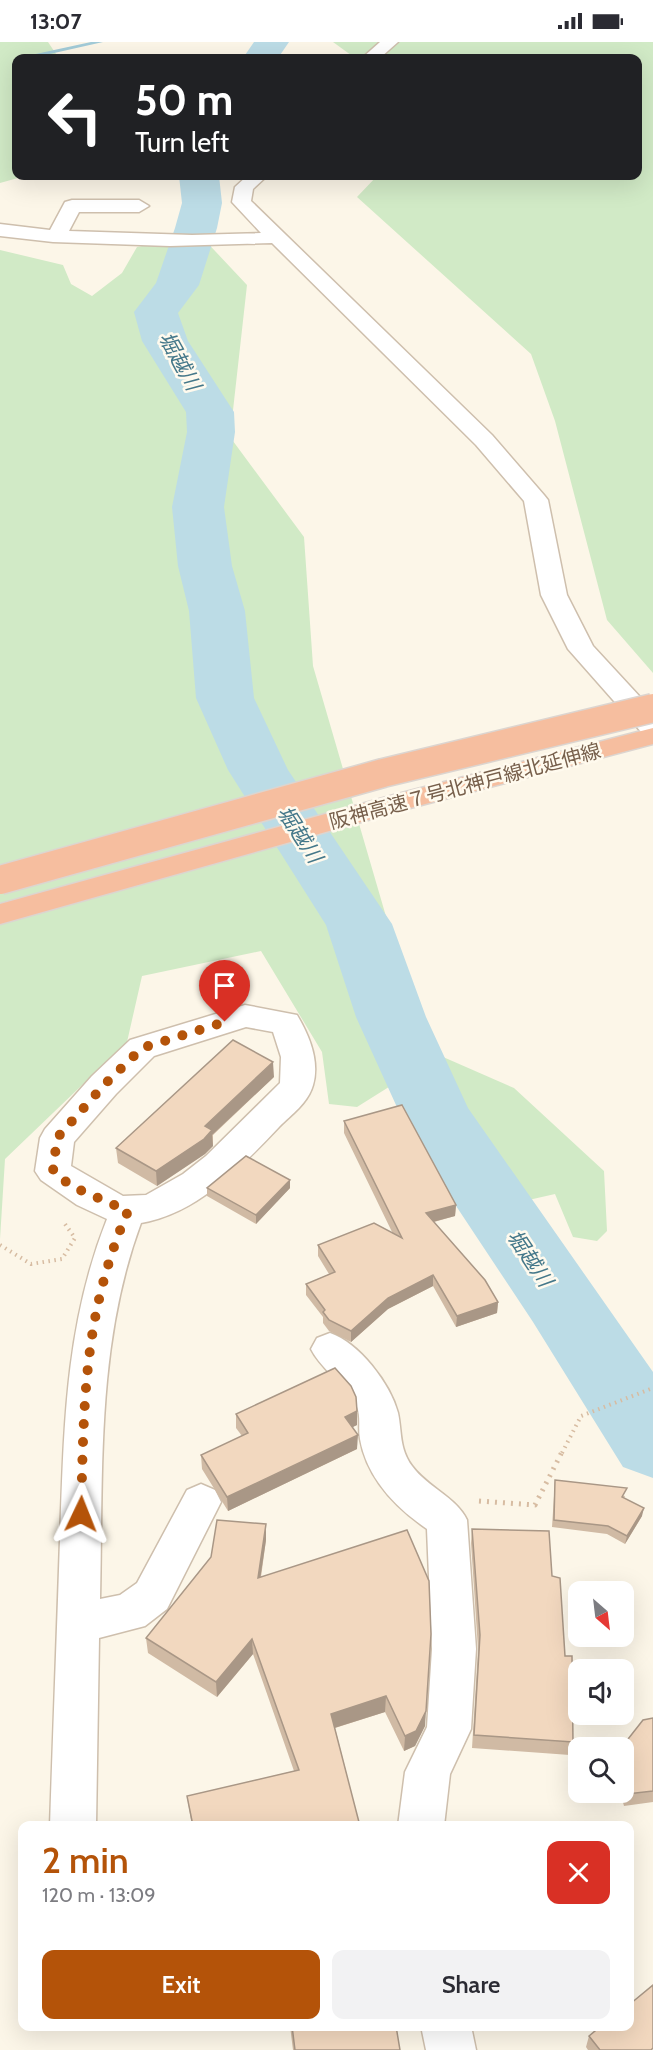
<!DOCTYPE html>
<html lang="en">
<head>
<meta charset="utf-8">
<style>
	:root { --surface:#fff; --page:#f2f2f3; --text:#2b2b33; --muted:#7c7c81; --accent:#b45309 }
	body { margin:0; font-family:Cabin,"Noto Sans JP",sans-serif; background:var(--page); color:var(--text); height:100vh; display:flex; flex-direction:column; font-size:22px; white-space:nowrap }
	* { box-sizing:border-box; margin:0 }
	p { font-size:20px; color:var(--muted) }
	.icon { flex:none; width:33px; height:33px; fill:none; stroke:currentColor; stroke-width:2; stroke-linecap:round; stroke-linejoin:round }
	.map { position:relative; flex:1; overflow:hidden }
	.details { position:absolute; left:18px; top:1779px; width:616px; height:210px; display:flex; flex-direction:column; background:var(--surface); border-radius:12px; box-shadow:0 6px 24px #0002 }
	.details>* { flex:none }
	.hud { position:absolute; left:12px; top:12px; width:630px; height:126px; border-radius:12px; box-shadow:0 6px 24px #0002; background:#202124; color:#fff; overflow:hidden }
	.needle { width:39px; rotate:152deg }
	.buttons { position:absolute; left:568px; top:1539px; display:grid; gap:12px }
	.buttons a { display:grid; place-items:center; width:66px; height:66px; border-radius:12px; background:var(--surface); box-shadow:0 6px 24px #0002; font-size:30px }
	.pin { position:absolute; display:grid; place-items:center; width:51px; height:51px; color:#fff; margin:-62px -26px; border-radius:50% 50% 50% 0; rotate:-45deg; box-shadow:0 0 6px #0007 }
	.pin .icon { rotate:45deg }
	.me { position:absolute; width:66px; margin:-33px; rotate:2deg; stroke-linejoin:round; filter:drop-shadow(0 0 4px #0008) }
	.turn { display:flex; align-items:center; gap:21px; height:126px; padding:0 24px; font-size:27px }
	.turn .icon { width:78px; height:78px; stroke-width:2.5 }
	.turn b { display:block; font-size:42px; line-height:51px }
	.round { display:grid; place-items:center; flex:none; width:63px; height:63px; border-radius:12px; background:var(--page) }
	.overview { display:flex; align-items:center; justify-content:space-between; height:102px; padding:0 24px }
	h1 { font-size:36px; font-weight:600; line-height:45px; color:var(--accent) }
	.cta { display:flex; gap:12px; margin-top:auto; padding:12px 24px }
	.cta a { flex:1; height:69px; border-radius:12px; background:var(--accent); color:#fff; font-size:24px; font-weight:600; line-height:69px; text-align:center }
	.cta a+a { background:var(--page); color:var(--text) }
	.status { display:flex; justify-content:space-between; align-items:center; height:42px; padding:0 30px; background:var(--surface); direction:ltr }
	.status svg { height:16px; fill:currentColor }
	.map>svg:first-child { display:block }
</style>
</head>
<body>
<div class="status"><b>13:07</b><svg viewBox="0 0 49 12"><path d="M0 12V9h3v3zM5 12V6h3v6zM10 12V3h3v9zM15 12V0h3v12zM26 1h20v11H26zM47 4h2v5h-2z"/></svg></div>
<div class="map">
<svg width="653" height="2008" viewBox="0 0 653 2008">
	<rect width="100%" height="100%" fill="#fcf6e8"/>
	<!-- green -->
	<g fill="#d1eac6">
		<path d="M0,0H48L58,15L68,16H16V134H25L0,141Z"/>
		<path d="M333,0H653V631L607,578L555,379L531,312L357,155L377,134H638V16H355Z"/>
		<path d="M200,193L247,243L230,395L304,495L313,624L399,919L434,1011L514,1046L604,1129L607,1189L597,1199L573,1195L555,1152L511,1162L400,1038L357,1065L329,1062L322,1010L261,909L142,934L127,1000L5,1117L0,1197V208L63,223L71,242L92,254L122,231L137,205Z"/>
	</g>
	<g fill="none" stroke-linecap="round" stroke-linejoin="round">
		<!-- stream -->
		<g fill="#a2cbd8" fill-rule="evenodd">
			<path d="M91,0H103L32,16L22,15Z"/>
			<path d="M259,0H266L272,5L267,6Z"/>
		</g>
		<!-- river -->
		<g fill="#bcdce6" fill-rule="evenodd">
			<path d="M254,0H289L278,16H243Z"/>
			<path d="M179,134H219L222,161L217,186L199,243L178,271L188,299L234,370L235,390L224,465L232,524L245,569L254,656L288,728L392,882L426,975L468,1066L653,1330V1436L623,1425L533,1280L411,1096L356,975L326,883L228,728L196,656L189,569L178,524L172,465L187,390L186,370L142,299L134,270L156,241L175,186L182,161Z"/>
		</g>
		<defs>
			<g id="minor">
				<path d="M380,0H398L380,16H362Z"/>
				<path d="M247,134H267L253,147L251,159L492,393L544,453L548,458L567,553L593,604L653,669V694L643,692L568,607L541,553L524,459L476,403L272,201L170,204L53,200L0,194V182L50,188L65,160L72,158H139L149,164L139,170H79L69,189L192,193L261,191L232,160L235,145Z"/>
				<path d="M245,963L297,973C309,993 320,1019 313,1043C308,1061 292,1072 279,1085C241,1125 198,1171 141,1181C96,1302 103,1430 100,1557L120,1553L137,1541L187,1448L201,1442L215,1448L221,1460L167,1567L145,1584L99,1596L96,1784H50C53,1688 57,1593 60,1498C64,1386 65,1283 107,1177L77,1163L41,1138L35,1129L40,1096L45,1087L92,1034L130,998ZM246,985L273,990L281,1015L280,1041L206,1114L183,1132L146,1153L123,1154L71,1124L74,1100L116,1052L154,1014Z"/>
				<path d="M330,1291C359,1301 390,1341 398,1371C402,1390 399,1406 412,1424C427,1445 456,1455 467,1478L476,1607L471,1687L450,1732L444,1784H398L405,1730L427,1685L432,1607L427,1487C395,1465 367,1436 360,1397C358,1386 361,1375 357,1365C346,1342 322,1329 311,1307L317,1296Z"/>
				<path d="M421,1984H471L476,2008H426Z"/>
			</g>
			<path id="highway" d="M653,686V702L414,765L0,882V862L394,753Z"/>
		</defs>
		<!-- minor casing -->
		<use href="#minor" stroke="#cebfad" stroke-width="3"/>
		<!-- highway casing -->
		<use href="#highway" stroke="#dcd5d0" stroke-width="3"/>
		<!-- path-far1 -->
		<g stroke="#d7bca2" stroke-width="4" stroke-dasharray="1.5 4.5" stroke-linecap="butt">
			<path d="M0,1203L31,1222L62,1217L75,1196L65,1182"/>
			<path d="M562,1411L581,1374L653,1346"/>
		</g>
		<!-- path -->
		<path stroke="#d7bca2" stroke-width="5" stroke-dasharray="2 6" stroke-linecap="butt" d="M479,1459L535,1463L562,1410"/>
		<!-- minor -->
		<use href="#minor" fill="#fff" fill-rule="evenodd"/>
		<!-- highway -->
		<use href="#highway" fill="#f6be9f" fill-rule="evenodd"/>
		<defs>
			<path id="highway-bridge" d="M0,838L383,731L653,666"/>
		</defs>
		<!-- highway-bridge casing -->
		<use href="#highway-bridge" stroke="#dcd5d0" stroke-width="31" stroke-linecap="butt"/>
		<!-- highway-bridge -->
		<use href="#highway-bridge" stroke="#f6be9f" stroke-width="28"/>
	</g>
	<!-- wall -->
	<g fill="#d0baa4">
		<path d="M274,1035L213,1093V1104L205,1112L157,1144L118,1121L116,1106Z"/>
		<path d="M344,1079L456,1163L455,1174L434,1180L498,1260L497,1271L456,1285L433,1244L388,1267L351,1300L329,1289L323,1281V1275L306,1253V1242L329,1232L318,1214V1203L393,1192L344,1091Z"/>
		<path d="M207,1146H290L256,1182L207,1154Z"/>
		<path d="M236,1372L357,1383L352,1385L357,1407L228,1469L202,1427L201,1413L242,1394L236,1386Z"/>
		<path d="M555,1438L625,1454L624,1456L642,1474L625,1502L607,1492L552,1485Z"/>
		<path d="M472,1487L552,1534L565,1614L573,1700L570,1713L472,1706L478,1607L471,1501Z"/>
		<path d="M266,1498L261,1535L425,1684L415,1704L404,1709L385,1670L335,1686L360,1784H192L187,1754L294,1729L253,1612L217,1655L148,1611L146,1596Z"/>
		<path d="M653,1676V1760L624,1764L620,1750H624V1706Z"/>
		<path d="M290,1984H396L400,2008H293Z"/>
		<path d="M589,1994L653,2008H588L586,2005Z"/>
	</g>
	<!-- shaded-wall -->
	<g fill="#a99786">
		<path d="M273,1020L274,1035L212,1093L213,1104L205,1112L157,1144L156,1129L205,1084Z"/>
		<path d="M290,1138V1146L256,1182V1173Z"/>
		<path d="M456,1163L455,1174L425,1182L426,1171Z"/>
		<path d="M433,1233V1244L388,1267L351,1300V1289L388,1256Z"/>
		<path d="M498,1260L497,1271L456,1285L457,1274Z"/>
		<path d="M357,1369V1383L345,1389V1375Z"/>
		<path d="M358,1393L357,1407L228,1469L227,1455Z"/>
		<path d="M644,1466L642,1474L625,1502L627,1494Z"/>
		<path d="M266,1482V1498L258,1551V1536Z"/>
		<path d="M252,1597L253,1612L217,1655L216,1640Z"/>
		<path d="M386,1654L385,1670L331,1687V1672Z"/>
		<path d="M426,1669L425,1684L415,1704L404,1709L405,1694Z"/>
	</g>
	<!-- building -->
	<g fill="#f2d8bf" stroke="#a99786" stroke-width="1.5">
		<path d="M233,998L273,1020L205,1084L212,1088L204,1097L156,1129L116,1106Z"/>
		<path d="M402,1063L456,1163L426,1171L485,1238L498,1260L457,1274L433,1233L388,1256L351,1289L329,1278L323,1270L325,1268L306,1242L335,1230L318,1203L374,1181L402,1196L344,1079Z"/>
		<path d="M246,1114L290,1138L256,1173L207,1146Z"/>
		<path d="M335,1326L351,1344L356,1355L357,1369L345,1375L358,1393L227,1455L201,1413L248,1391L236,1372Z"/>
		<path d="M555,1438L627,1446L622,1455L644,1466L627,1494L608,1484L554,1478Z"/>
		<path d="M217,1478L266,1482L258,1536L407,1488L429,1539L431,1592L426,1669L416,1689L405,1694L386,1654L331,1672L360,1784H193L187,1754L299,1728L252,1597L216,1640L146,1596L211,1515Z"/>
		<path d="M472,1487L549,1489L552,1534L560,1536L565,1614H572L573,1700L474,1693L480,1593Z"/>
		<path d="M653,1676V1749L627,1752L624,1743V1706H621L643,1678Z"/>
		<path d="M653,1943V2006L651,2008H600L589,1994L601,1984H630V1962Z"/>
		<path d="M292,1984H396L400,2008H295Z"/>
	</g>
	<g fill="none" stroke-linecap="round" stroke-linejoin="round">
		<!-- route -->
		<path stroke="#b45309" stroke-width="10" stroke-dasharray="0 18" d="M81,1472C84,1361 83,1273 128,1169L71,1144L53,1129L57,1096L104,1043L142,1006L225,980"/>
	</g>
	<g text-anchor="middle" dominant-baseline="central" stroke-width="5" stroke-linejoin="round" paint-order="stroke">
		<!-- street labels -->
		<g font-size="20" fill="#775f4b" stroke="#fffaee">
			<text transform="translate(465 744) rotate(-15)">阪神高速７号北神戸線北延伸線</text>
		</g>
		<!-- water labels -->
		<g font-size="21" font-style="italic" fill="#45788a" stroke="#fffaee">
			<text transform="translate(180 319) rotate(61)">堀越川</text>
			<text transform="translate(300 792) rotate(57)">堀越川</text>
			<text transform="translate(530 1216) rotate(56)">堀越川</text>
		</g>
	</g>
</svg>
<div class="buttons">
<a><svg class="needle" viewBox="-14 -14 28 28"><path d="M0-13l5 13h-10z" fill="#e53935"/><path d="M0 13l5-13h-10z" fill="#7c7c81"/></svg></a>
<a><svg class="icon" aria-label="sound" viewBox="0 0 24 24"><path d="M4 9h4l5-4v14l-5-4H4zM17 9q2 3 0 6"/></svg></a>
<a><svg class="icon" aria-label="search" viewBox="0 0 24 24"><circle cx="10" cy="10" r="6"/><path d="M15 15l6 6"/></svg></a>
</div>
<div class="pin" style="left:225px;top:980px;background:#d93025"><svg class="icon" aria-label="arrive" viewBox="0 0 24 24"><path d="M6 21V4h12l-3 4 3 4H6"/></svg></div>
<svg class="me" style="left:81px;top:1472px" viewBox="-20 -20 40 40"><path d="M0-17L14 15 0 8-14 15z" fill="#b45309" stroke="#fff" stroke-width="4"/></svg>
<div class="hud">
<div class="turn"><svg class="icon" aria-label="left" viewBox="0 0 24 24"><path d="M17 20v-9H6M10 6l-5 5 5 5"/></svg><div><b>50 m</b>Turn left</div></div>
</div>
<section class="details">
<div class="overview"><div><h1>2 min</h1><p>120 m · 13:09</p></div><a class="round" style="background:#d93025;color:#fff"><svg class="icon" aria-label="close" viewBox="0 0 24 24"><path d="M6 6l12 12M18 6L6 18"/></svg></a></div>
<div class="cta"><a>Exit</a><a>Share</a></div>
</section>
</div>
</body>
</html>
